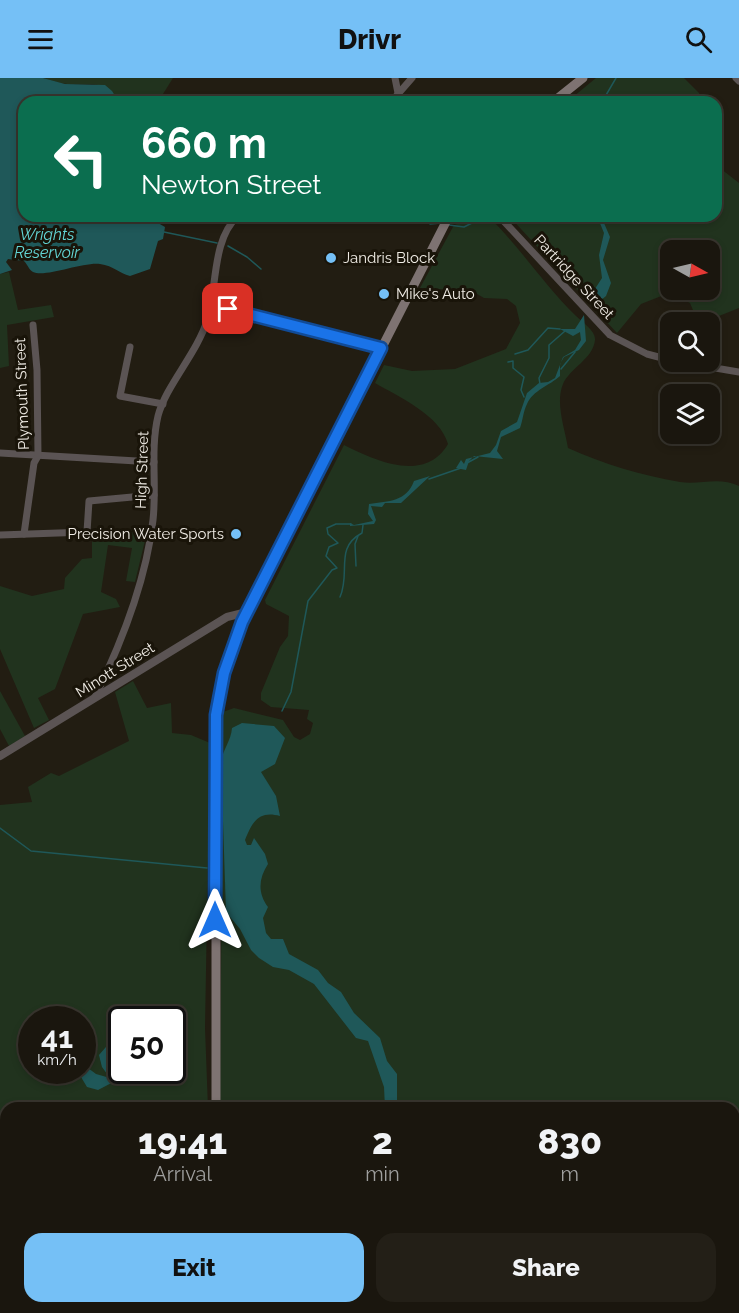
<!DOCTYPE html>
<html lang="en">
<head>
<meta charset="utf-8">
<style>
	:root { --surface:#1a160e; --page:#231f17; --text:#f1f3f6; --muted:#9f9f9e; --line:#38352e; --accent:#75c0f6 }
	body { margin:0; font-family:Raleway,sans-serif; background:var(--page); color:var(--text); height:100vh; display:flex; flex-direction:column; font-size:22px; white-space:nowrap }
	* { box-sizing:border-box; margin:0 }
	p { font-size:20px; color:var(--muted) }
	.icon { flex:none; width:33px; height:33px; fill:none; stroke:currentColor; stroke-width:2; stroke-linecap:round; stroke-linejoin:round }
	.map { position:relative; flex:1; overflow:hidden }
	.panel { position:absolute; left:0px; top:1024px; width:740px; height:212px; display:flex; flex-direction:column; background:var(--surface); border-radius:18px 18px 0 0; box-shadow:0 3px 9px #0003,0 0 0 2px var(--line) }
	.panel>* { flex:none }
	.banner { position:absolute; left:18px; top:18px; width:704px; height:126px; border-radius:18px; box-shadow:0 3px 9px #0003,0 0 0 2px var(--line); background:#0b6e4f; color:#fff; overflow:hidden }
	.needle { width:39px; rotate:98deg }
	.buttons { position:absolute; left:660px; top:162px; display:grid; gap:12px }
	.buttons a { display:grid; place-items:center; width:60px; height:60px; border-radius:12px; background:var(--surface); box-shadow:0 3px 9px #0003,0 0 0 2px var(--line); font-size:30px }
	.speed { position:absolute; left:18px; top:928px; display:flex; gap:12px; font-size:30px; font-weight:700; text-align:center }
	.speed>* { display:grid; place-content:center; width:78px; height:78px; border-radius:50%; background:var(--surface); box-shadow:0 3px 9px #0003,0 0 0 2px var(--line); line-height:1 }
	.speed small { font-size:15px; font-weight:400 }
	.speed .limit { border:3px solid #111; border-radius:9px; background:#fff; color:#111 }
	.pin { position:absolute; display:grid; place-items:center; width:51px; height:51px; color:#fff; margin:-26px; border-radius:12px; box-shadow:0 3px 9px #0006 }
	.me { position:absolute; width:66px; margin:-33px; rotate:0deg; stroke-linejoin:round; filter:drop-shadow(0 0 4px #0008) }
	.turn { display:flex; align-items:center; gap:21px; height:126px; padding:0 24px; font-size:27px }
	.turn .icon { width:78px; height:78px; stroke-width:2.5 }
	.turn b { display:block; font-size:42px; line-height:51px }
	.eta { display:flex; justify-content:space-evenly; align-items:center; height:102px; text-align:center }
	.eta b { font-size:36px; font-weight:800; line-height:42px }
	.cta { display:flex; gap:12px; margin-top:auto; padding:12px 24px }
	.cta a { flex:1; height:69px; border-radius:18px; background:var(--accent); color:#111; font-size:24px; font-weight:800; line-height:69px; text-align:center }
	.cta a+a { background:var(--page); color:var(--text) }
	header { display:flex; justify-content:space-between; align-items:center; height:78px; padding:0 24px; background:var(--accent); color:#111; font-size:27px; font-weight:800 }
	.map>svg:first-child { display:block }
</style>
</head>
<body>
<header><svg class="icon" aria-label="menu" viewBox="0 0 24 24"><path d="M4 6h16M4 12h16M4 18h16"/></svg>Drivr<svg class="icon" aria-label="search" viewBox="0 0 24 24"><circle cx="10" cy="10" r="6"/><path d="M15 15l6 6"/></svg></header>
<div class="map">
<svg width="739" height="1235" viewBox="0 0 739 1235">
	<rect width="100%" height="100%" fill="#221d12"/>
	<!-- green -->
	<g fill="#21331e" fill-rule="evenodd">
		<path d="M43,0H173L158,24H119C105,0 91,8 67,6C59,5 51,2 43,0Z"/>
		<path d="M596,0H684L699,15L703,24H567Z"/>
		<path d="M716,87L739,105V230L704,244H698L690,225L669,215L641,226L617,255L509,138H716ZM670,172H710V212H670Z"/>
		<path d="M483,138H488C520,169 544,207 576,238C582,244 596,253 595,262C593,281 570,290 563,306C555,325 565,351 568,370C603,386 641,397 680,404C701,407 719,398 739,408V1235H293L277,1232L734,1230V1030H220L223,634L234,630L283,642L294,659L300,662L310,656L313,645L307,641L309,632L271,629L261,622V615L280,569L288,558L289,538L266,526L265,522L344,367C374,382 425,406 448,366C440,337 399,319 375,305L384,287L412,293L455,291L506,271L520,245L516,228L507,221L484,220L472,213L420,210L454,147Z"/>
		<path d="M9,194L18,232L51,227L54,239L7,247L9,288L0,290V196Z"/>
		<path d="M148,450L135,504L126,503L132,470L108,467L101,514L116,521L120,529L83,536L55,611L38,620L49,642L34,650L0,571V508L32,518L64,511L65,500L82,481L92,480V456Z"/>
		<path d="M133,603L147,630L171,625L172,655L191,657L210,665L205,950L208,1030H6V1111L0,1117V727L32,724L28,709L51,695L59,698L129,663L115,614ZM32,942H82V993H32ZM122,942H172V993H122Z"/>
		<path d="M0,613L25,658L9,668L0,651Z"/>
	</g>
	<!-- water -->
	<g fill="#1f5859">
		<path d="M0,0H43L65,6L105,7L112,13L119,24H24V138H146L165,149L163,161L158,163L150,191L130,198C119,195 114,188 100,186C82,184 45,200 33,194C29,192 28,187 24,183L8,181L6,184L12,192L0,196Z"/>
		<path d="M597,138H601L610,159L603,182L611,205L606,218L594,228L591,224L593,214L602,200L599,177L604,155Z"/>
		<path d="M584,237L586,263L579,272L564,279L560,286V298C549,308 533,312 527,326C523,334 523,342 520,350L501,359L497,373L503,381L474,378L469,383L466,392L456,390L461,382L464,386L466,381L490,375L496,367L501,353L517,344L527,315L539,305L548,304L555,300L563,279L575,272L581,262L580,254L573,258L560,251H575Z"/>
		<path d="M430,398L401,425H385L382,429L371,428L376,442L374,446L350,448V445L354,447L373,443L368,436L369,426C389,423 406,424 414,403Z"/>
		<path d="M242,645L274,648L285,660L275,686L261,694L276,718L280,738C259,732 252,744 245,762L247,767H251L254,760L265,776L268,786C259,800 257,814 268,829L263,840L266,855L271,861H283L289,876L318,892L328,905L341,914L354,935L380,960L387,983L397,996V1030H385L384,1009L368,963L356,960L314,906L289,892L273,889L259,880L251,872L240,851L226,834L221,684C223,671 231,663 232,650Z"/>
		<path d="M120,958V985L114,980L109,982L123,999L98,1012L87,1009L81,999L84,991L88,990L96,996L110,1000L102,989L99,977L112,962Z"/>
		<path d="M114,1230H134L148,1235H111Z"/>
	</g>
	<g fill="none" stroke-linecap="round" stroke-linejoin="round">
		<!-- stream -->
		<g stroke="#1f5859" stroke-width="1.5">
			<path d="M602,24L616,0"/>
			<path d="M430,146L441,145"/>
			<path d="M449,147L464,149L486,138"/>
			<path d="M164,154L217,165"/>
			<path d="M228,168L247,179L261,191"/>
			<path d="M515,276L528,272L548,250L560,251"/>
			<path d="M508,284L513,283V290L524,299L521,312L524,319"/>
			<path d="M561,291L575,274"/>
			<path d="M540,306L539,300L549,280V267L565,253"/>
			<path d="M467,385L478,379"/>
			<path d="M429,401L461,390"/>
			<path d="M356,488L355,466L358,458"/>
			<path d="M340,519C351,494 334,470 362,455L363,447"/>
			<path d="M282,633L291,614L308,523L332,492L337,490L326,478L329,469L338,465L328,456L327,450L336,446H351"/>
			<path d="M0,750L31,773L207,790"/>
			<path d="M321,1235L323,1230"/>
		</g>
		<!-- minor -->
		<g stroke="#5b5454" stroke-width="7">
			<path d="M395,0L398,15"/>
			<path d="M736,0L739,3"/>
			<path d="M391,24L412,0"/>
			<path d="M499,138L610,257L647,276L670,282"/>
			<path d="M211,228L381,270"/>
			<path d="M130,269L120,318L163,326"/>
			<path d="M680,284L739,294"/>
			<path d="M0,375L154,384"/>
			<path d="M24,456L34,385L38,378L37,292L33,247"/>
			<path d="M0,457L87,454L89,423L154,417"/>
			<path d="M95,619C122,564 146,503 153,442C157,407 150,372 158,338C166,307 197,276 208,240C217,209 212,161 238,138"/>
			<path d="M0,1168L6,1171"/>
			<path d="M0,1201L6,1202"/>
			<path d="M151,1230L161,1235"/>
			<path d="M3,1235L9,1230"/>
			<path d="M100,1235L103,1230"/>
		</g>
		<!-- tertiary -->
		<path stroke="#5b5454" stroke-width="8" d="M0,678L227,539L247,534"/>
		<!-- secondary -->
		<g stroke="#7e7372" stroke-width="9">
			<path d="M553,24L583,0"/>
			<path d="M216,1030V665C217,621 226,584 242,544L449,138"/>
			<path d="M217,1235V1230"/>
		</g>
	</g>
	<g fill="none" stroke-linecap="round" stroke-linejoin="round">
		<defs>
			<path id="route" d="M215,842L216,637L224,595L242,544L381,270L228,231"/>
		</defs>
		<!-- route casing -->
		<use href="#route" stroke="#114b97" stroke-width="15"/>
		<!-- route -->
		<use href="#route" stroke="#1a73e8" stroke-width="10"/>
	</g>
	<!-- markers -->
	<g fill="#75c0f6" stroke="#191409" stroke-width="2">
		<circle cx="331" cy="180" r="6"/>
		<circle cx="384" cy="216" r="6"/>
		<circle cx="236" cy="456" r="6"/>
	</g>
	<g text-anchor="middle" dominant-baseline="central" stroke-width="6" stroke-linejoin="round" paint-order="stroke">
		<!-- poi labels -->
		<g font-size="15" fill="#f0ece5" stroke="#191409" text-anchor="start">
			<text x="343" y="180">Jandris Block</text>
			<text x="396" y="216">Mike's Auto</text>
			<text x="224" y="456" text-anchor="end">Precision Water Sports</text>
		</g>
		<!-- street labels -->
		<g font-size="15" fill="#f0ece5" stroke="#191409">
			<text transform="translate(574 199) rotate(47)">Partridge Street</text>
			<text transform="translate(22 316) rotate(-92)">Plymouth Street</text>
			<text transform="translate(142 392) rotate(-88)">High Street</text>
			<text transform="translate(115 592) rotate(-32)">Minott Street</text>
		</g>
		<!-- water labels -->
		<g font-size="16" font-style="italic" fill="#63d6d6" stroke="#191409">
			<text x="47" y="156">Wrights<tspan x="47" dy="18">Reservoir</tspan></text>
		</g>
	</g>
</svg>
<div class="buttons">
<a><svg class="needle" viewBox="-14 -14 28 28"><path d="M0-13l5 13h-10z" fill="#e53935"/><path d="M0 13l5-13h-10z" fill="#9f9f9e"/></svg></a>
<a><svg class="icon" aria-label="search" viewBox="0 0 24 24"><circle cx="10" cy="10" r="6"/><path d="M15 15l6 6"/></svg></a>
<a><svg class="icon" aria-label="layers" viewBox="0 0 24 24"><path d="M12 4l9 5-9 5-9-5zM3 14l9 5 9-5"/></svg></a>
</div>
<div class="speed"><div>41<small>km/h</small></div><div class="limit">50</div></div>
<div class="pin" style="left:228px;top:231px;background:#d93025"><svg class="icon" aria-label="arrive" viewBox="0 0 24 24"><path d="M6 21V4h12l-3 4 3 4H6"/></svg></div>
<svg class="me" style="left:215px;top:842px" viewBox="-20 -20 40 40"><path d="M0-17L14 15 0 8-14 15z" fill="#1a73e8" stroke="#fff" stroke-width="4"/></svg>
<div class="banner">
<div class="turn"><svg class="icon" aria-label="left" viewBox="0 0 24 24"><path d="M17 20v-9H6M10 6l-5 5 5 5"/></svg><div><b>660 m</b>Newton Street</div></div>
</div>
<section class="panel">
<div class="eta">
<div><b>19:41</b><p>Arrival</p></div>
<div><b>2</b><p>min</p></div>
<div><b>830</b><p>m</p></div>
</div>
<div class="cta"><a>Exit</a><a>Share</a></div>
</section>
</div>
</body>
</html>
